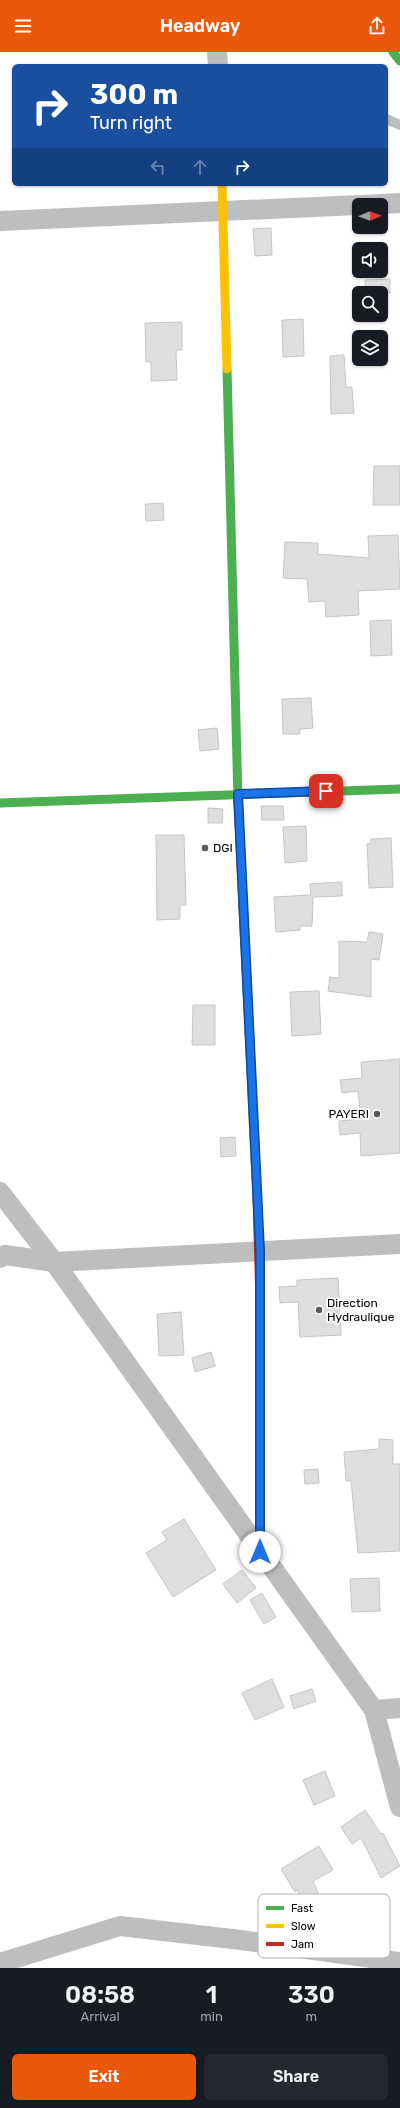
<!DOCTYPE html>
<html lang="en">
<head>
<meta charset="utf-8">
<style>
	:root { --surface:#171b24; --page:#242831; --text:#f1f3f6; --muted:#9ea1a6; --accent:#ea580c }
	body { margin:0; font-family:Rubik,sans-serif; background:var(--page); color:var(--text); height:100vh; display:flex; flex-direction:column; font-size:15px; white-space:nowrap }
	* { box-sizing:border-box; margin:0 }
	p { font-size:13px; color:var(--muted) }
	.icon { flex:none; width:22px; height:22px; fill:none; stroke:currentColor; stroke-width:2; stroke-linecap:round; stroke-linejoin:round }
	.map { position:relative; height:1916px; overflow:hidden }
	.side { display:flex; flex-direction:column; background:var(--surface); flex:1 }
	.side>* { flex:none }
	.top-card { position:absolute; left:12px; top:12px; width:376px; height:122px; border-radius:6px; box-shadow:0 1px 3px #0004; background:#1a4fa0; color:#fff; overflow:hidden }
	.needle { width:26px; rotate:89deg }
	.buttons { position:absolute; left:352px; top:146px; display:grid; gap:8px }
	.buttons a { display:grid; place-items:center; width:36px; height:36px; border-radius:6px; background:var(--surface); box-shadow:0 1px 3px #0004; font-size:20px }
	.pin { position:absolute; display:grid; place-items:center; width:34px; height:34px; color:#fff; margin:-17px; border-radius:8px; box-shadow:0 2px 6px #0006 }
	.me { position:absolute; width:44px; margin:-22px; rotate:0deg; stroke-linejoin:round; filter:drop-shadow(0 0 3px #0008) }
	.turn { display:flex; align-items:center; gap:14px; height:84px; padding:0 12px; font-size:18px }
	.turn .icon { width:52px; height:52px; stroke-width:2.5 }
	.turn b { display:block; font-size:28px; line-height:34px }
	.lanes { display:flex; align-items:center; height:38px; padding:0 12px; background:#0003; justify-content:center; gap:20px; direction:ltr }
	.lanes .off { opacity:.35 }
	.eta { display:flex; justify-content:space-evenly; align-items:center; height:68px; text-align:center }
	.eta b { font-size:24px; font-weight:600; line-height:28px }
	.button { display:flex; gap:8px; margin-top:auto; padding:8px 12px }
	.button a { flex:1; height:46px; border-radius:6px; background:var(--accent); color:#fff; font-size:16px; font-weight:600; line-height:46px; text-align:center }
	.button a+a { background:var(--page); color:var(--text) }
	header { display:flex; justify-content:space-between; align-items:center; height:52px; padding:0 12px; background:var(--accent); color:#fff; font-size:18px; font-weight:600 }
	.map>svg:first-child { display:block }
</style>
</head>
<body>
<header><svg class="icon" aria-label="menu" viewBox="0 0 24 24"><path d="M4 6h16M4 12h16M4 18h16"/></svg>Headway<svg class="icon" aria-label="share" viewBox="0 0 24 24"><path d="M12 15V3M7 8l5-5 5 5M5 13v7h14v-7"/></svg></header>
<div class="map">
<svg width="400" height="1916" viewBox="0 0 400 1916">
	<rect width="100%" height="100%" fill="#fff"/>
	<!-- building -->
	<g fill="#dedede" stroke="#c6c6c6">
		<path d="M271,176L272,203L255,204L253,177Z"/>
		<path d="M390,227V241H365V228Z"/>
		<path d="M303,267L304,304L283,305L282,268Z"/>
		<path d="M182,270V298H176L177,328L151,329V310H146L145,271Z"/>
		<path d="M344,303L346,335H352L354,361L331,362L330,304Z"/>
		<path d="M374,414H400V453H373Z"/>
		<path d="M163,451L164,468L146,469L145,452Z"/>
		<path d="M398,483L400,537L358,539L359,563L326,565L325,549L309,550L307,527L283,526L285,490L318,491V502L369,506L368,484Z"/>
		<path d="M391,568L392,603L371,604L370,569Z"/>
		<path d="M311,646L313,676L300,677V682H283L282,647Z"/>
		<path d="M217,676L219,697L200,699L198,678Z"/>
		<path d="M261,754H283L284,768H262Z"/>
		<path d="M208,756L223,757L222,771H208Z"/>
		<path d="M306,774L307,809L285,811L283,775Z"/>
		<path d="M156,783H184L186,853H180V867L157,868Z"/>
		<path d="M391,786L393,835L369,836L367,792L371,791V787Z"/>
		<path d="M342,830V844L313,845L312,874H300V878L276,880L274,845L311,843L310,832Z"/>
		<path d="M369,880L383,882L379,908L371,907V945L328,939L330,925L339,926V889L367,890Z"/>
		<path d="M319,939L321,982L292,984L290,940Z"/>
		<path d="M193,953H215V993H192Z"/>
		<path d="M400,1007V1101L361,1104L360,1081L340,1083L339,1069L361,1067L358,1039L342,1041L340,1028L362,1026L361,1010Z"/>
		<path d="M235,1085L236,1104L221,1105L220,1086Z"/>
		<path d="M338,1226L341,1283L300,1285L298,1250L280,1251L279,1235L297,1234V1228Z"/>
		<path d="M181,1260L184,1303L159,1304L157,1262Z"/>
		<path d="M211,1300L215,1314L195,1320L192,1306Z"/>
		<path d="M379,1387L393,1388V1412H400V1499L358,1501L351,1429H346L344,1400L379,1397Z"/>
		<path d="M318,1417L319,1431L305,1432L304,1418Z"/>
		<path d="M184,1467L216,1518L173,1545L146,1501L167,1488L162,1480Z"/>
		<path d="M242,1518L256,1536L237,1551L223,1532Z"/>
		<path d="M379,1526L380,1559L352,1560L350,1527Z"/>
		<path d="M262,1541L276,1565L264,1572L250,1548Z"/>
		<path d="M272,1627L284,1655L255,1668L242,1641Z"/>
		<path d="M312,1637L316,1649L294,1657L290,1644Z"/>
		<path d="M325,1719L335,1744L314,1753L303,1728Z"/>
		<path d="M365,1758L381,1782L383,1781L400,1814L381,1826L361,1786L352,1792L341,1775Z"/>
		<path d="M319,1794L333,1818L313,1829L325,1857L309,1864L297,1838L295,1840L281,1817Z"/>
	</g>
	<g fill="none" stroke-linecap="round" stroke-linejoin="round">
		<!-- lane -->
		<path stroke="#bebebe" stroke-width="10" d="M386,67L400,73"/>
		<!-- street -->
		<g stroke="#bebebe" stroke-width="20">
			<path d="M217,0L218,14"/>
			<path d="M362,153L400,151"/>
			<path d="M0,169L359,153"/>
			<path d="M0,1140L54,1210L374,1658L400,1755"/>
			<path d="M0,1206L5,1203L54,1210L400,1192"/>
			<path d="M374,1658L400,1656"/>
			<path d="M0,1911L120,1874L241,1888L400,1910"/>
		</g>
		<!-- fast -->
		<g stroke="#4caf50" stroke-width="9">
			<path d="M393,0L400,9"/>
			<path d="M227,317L238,749"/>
			<path d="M0,751L400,737"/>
			<path d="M243,855L257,1145"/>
			<path d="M260,1250V1500"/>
		</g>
		<!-- slow -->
		<path stroke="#ffc107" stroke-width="9" d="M222,132L227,317"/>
		<!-- jam -->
		<g stroke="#c62828" stroke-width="9">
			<path d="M238,749L243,855"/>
			<path d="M257,1145L260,1250"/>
		</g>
	</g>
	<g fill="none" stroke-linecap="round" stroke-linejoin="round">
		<defs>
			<path id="route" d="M260,1500V1199L238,742L326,739"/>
		</defs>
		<!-- route casing -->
		<use href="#route" stroke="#114b97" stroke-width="10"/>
		<!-- route -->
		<use href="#route" stroke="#1a73e8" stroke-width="7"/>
	</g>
	<!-- markers -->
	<g fill="#595959" stroke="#fff" stroke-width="1.5">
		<circle cx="205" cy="796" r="4"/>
		<circle cx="377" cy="1062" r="4"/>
		<circle cx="319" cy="1258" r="4"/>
	</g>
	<g text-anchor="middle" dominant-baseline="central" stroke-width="3.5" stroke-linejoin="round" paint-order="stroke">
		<!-- poi labels -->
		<g font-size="12" fill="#000" stroke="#fff" text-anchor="start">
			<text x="213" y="796">DGI</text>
			<text x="369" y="1062" text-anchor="end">PAYERI</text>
			<text x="327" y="1251">Direction<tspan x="327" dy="14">Hydraulique</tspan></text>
		</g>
	</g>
	<!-- legend -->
	<rect x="258" y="1842" width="132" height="64" rx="6" fill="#fff" stroke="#b2b2b2" stroke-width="1"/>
	<rect x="266" y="1854" width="18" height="4" fill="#4caf50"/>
	<rect x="266" y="1872" width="18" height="4" fill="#ffc107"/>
	<rect x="266" y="1890" width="18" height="4" fill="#c62828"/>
	<g font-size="11" fill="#000">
		<text x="291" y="1860">Fast</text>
		<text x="291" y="1878">Slow</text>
		<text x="291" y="1896">Jam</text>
	</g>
</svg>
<div class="buttons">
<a><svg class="needle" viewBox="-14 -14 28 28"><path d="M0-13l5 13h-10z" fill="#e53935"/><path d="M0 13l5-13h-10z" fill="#9ea1a6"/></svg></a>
<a><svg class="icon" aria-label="sound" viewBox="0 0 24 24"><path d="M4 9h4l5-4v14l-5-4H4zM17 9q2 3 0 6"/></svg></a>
<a><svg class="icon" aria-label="search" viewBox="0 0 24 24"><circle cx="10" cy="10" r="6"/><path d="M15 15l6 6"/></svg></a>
<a><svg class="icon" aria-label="layers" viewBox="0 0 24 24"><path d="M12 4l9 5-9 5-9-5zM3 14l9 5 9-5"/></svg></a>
</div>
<div class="pin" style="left:326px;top:739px;background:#d93025"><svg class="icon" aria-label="arrive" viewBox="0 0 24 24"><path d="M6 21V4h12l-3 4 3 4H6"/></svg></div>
<svg class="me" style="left:260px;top:1500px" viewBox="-20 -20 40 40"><circle r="19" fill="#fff"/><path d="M0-13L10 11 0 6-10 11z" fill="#1a73e8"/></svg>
<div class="top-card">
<div class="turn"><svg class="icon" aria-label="right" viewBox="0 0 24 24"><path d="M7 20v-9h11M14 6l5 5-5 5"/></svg><div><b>300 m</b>Turn right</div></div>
<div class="lanes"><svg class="icon off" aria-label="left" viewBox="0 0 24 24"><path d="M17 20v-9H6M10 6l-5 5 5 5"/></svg><svg class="icon off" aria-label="ahead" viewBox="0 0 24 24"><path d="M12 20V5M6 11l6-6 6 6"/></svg><svg class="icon" aria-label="right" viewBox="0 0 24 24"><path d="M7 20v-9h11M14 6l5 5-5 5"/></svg></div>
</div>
</div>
<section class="side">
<div class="eta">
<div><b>08:58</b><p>Arrival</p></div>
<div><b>1</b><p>min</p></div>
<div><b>330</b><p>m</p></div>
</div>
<div class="button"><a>Exit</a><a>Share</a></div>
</section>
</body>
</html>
